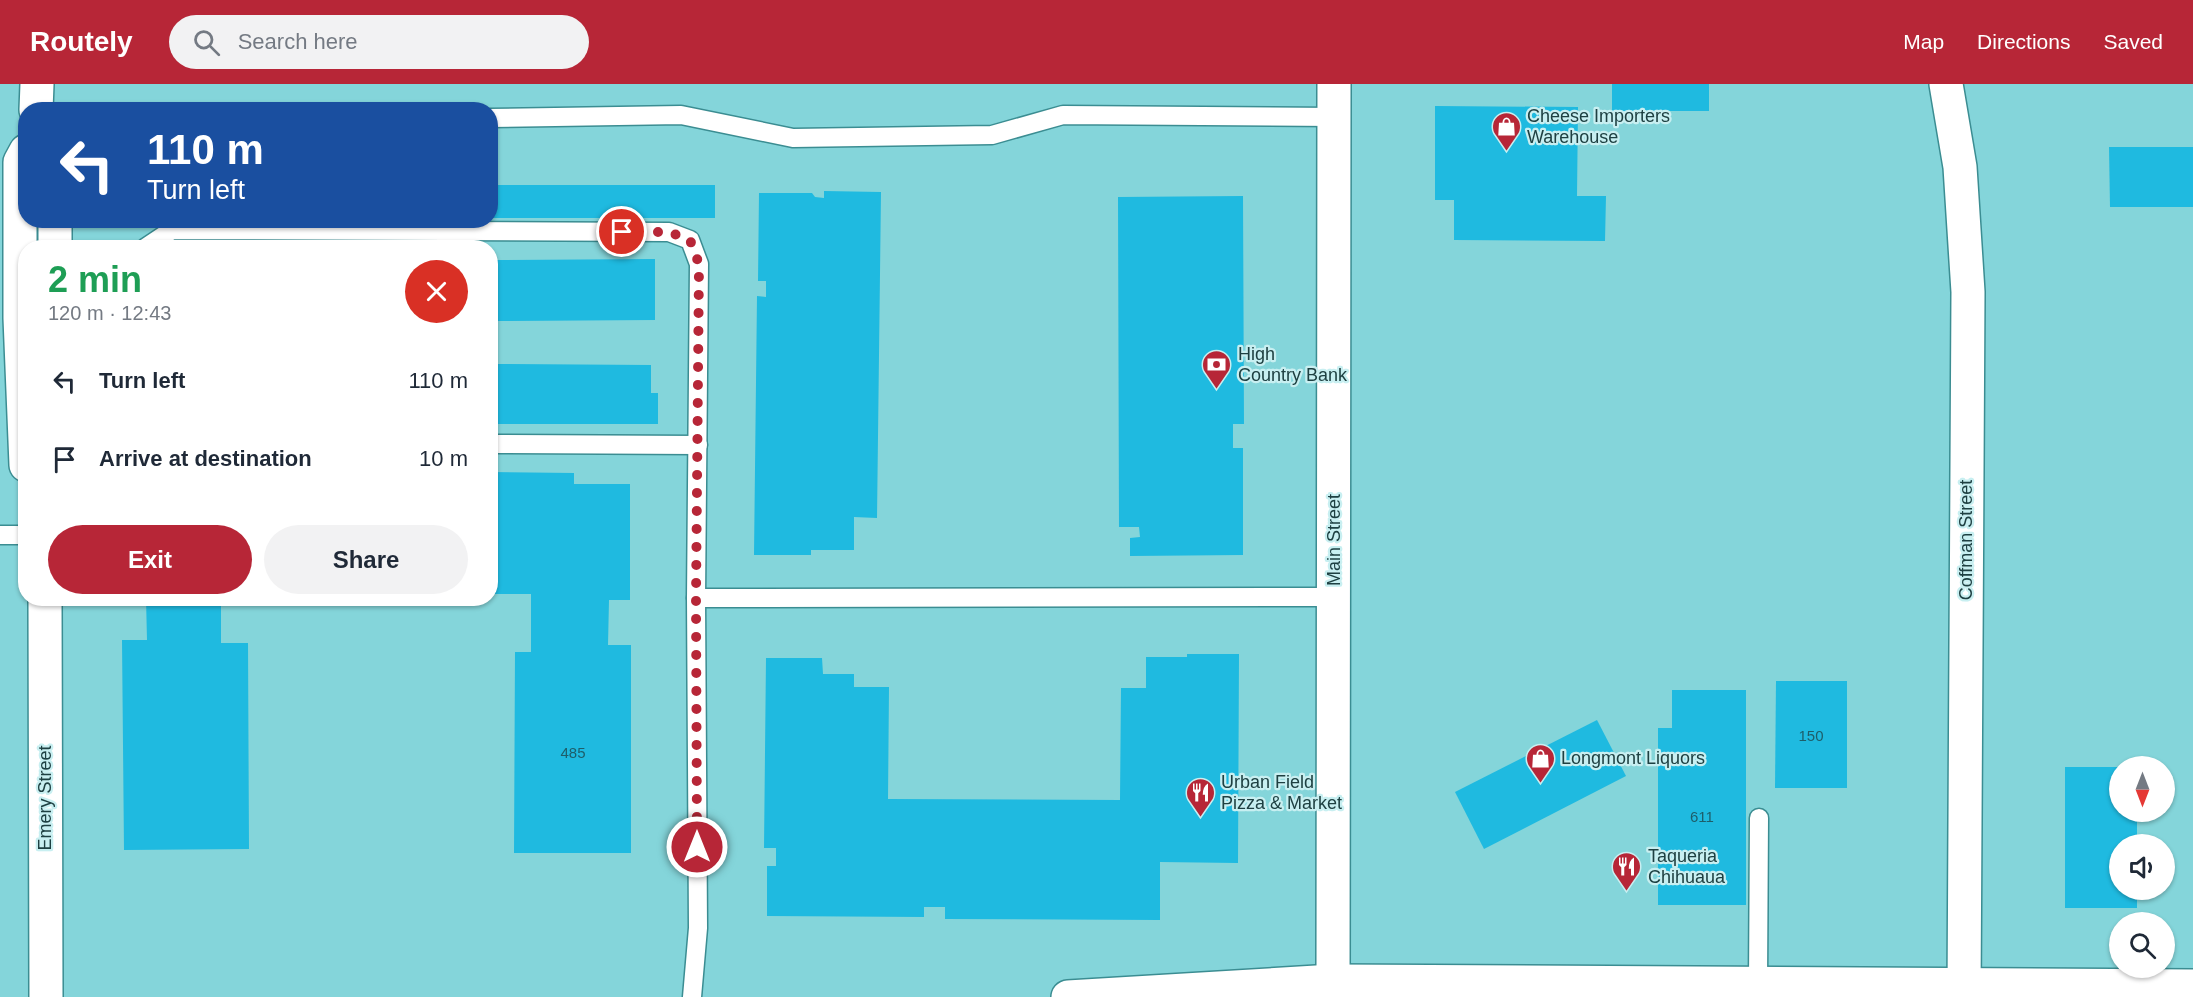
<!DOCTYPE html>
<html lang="en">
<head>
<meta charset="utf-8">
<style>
	:root { --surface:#fff; --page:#f2f2f3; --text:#1f2937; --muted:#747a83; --accent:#b72637 }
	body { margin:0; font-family:Arial,sans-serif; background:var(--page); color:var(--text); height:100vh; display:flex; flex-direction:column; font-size:22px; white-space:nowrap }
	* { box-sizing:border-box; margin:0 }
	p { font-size:20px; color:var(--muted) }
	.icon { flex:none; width:33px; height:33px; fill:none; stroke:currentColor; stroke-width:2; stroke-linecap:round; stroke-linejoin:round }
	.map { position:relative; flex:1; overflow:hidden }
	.sheet { position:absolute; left:18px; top:156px; width:480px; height:366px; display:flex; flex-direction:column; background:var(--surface); border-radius:24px; box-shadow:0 2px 4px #0004 }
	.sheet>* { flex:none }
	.top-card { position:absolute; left:18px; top:18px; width:480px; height:126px; border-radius:24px; box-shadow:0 2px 4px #0004; background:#1a4fa0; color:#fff; overflow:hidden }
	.needle { width:39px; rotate:180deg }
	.buttons { position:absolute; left:2109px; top:672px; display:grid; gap:12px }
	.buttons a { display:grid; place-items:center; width:66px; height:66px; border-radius:50%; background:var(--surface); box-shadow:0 2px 4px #0004; font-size:30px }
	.pin { position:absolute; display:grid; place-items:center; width:51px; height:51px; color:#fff; margin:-26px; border:3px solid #fff; border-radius:50%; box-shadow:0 2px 6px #0007 }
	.me { position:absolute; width:66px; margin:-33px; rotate:0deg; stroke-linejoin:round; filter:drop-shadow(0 0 4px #0008) }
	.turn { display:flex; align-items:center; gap:21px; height:126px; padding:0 30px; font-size:27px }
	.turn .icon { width:78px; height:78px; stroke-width:2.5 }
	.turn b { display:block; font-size:42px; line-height:51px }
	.round { display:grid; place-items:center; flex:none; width:63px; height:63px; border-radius:32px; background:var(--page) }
	.headline { display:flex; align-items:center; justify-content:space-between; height:102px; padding:0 30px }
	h1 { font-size:36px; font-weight:600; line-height:45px; color:#1e9e55 }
	.primary-button { display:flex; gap:12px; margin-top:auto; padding:12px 30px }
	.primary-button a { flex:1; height:69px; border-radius:36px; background:var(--accent); color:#fff; font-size:24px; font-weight:600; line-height:69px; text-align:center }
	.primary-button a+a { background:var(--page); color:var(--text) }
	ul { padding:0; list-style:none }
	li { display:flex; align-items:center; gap:18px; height:78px; padding:0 30px }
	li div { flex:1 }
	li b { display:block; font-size:22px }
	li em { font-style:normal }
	header { display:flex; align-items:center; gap:36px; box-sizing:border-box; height:84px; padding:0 30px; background:var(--accent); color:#fff }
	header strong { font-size:28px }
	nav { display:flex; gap:33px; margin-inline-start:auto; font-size:21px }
	.search { width:420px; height:54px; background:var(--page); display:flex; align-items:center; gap:15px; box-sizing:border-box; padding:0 21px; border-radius:33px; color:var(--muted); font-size:22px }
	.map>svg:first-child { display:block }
</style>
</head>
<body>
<header>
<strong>Routely</strong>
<div class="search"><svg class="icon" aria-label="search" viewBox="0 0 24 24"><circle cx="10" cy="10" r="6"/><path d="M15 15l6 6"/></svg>Search here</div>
<nav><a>Map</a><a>Directions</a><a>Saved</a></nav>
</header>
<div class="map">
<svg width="2193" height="913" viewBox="0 0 2193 913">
	<rect width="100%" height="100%" fill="#84d5da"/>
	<!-- building -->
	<g fill="#1fbae0">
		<rect x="1612" y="0" width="97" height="27"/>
		<path d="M1435,22L1578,23L1577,112H1606L1605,157L1454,156V116H1435Z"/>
		<path d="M2109,63H2193V123H2110Z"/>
		<rect x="490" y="101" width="225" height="33"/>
		<path d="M824,107L881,108L877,434L854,433V466H811V471H754L757,212L766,213V197H758L759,109H812L815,113L824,114Z"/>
		<path d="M1243,112L1244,340H1233V364H1243V471L1130,472V454L1140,453L1139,443H1119L1118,113Z"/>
		<path d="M655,175V236L490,237V176Z"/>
		<path d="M490,280L651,281V309H658V340H490Z"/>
		<path d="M490,388L574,389V400H630V516H609L608,561H631V769H514L515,568H531V510H490Z"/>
		<path d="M146,514H221V559H248L249,765L124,766L122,556H147Z"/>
		<path d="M1187,570H1239L1238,779L1160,778V836L945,835V823H924V833L767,832V782H776V764H764L766,574H822L823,590H854V603H889L888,715L1120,716L1121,604H1146V573H1187Z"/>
		<path d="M1776,597H1847V704H1775Z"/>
		<path d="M1672,606H1746V821H1658V644H1672Z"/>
		<path d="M1597,636L1626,692L1484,765L1455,708Z"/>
		<path d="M2065,683H2120V728H2137V760H2120V806H2137V824H2065Z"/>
	</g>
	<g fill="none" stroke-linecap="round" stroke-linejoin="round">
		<defs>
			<g id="service">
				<path d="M490,34L681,31L793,54L992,51L1063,31L1335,33"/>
				<path d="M145,164L172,146L669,148L690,156L699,180L696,514L698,844L692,913"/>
				<path d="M490,360L698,361"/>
				<path d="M0,451H26"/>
				<path d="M696,514L1334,513"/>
				<path d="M1758,899L1759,734"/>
			</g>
			<g id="minor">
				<path d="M1946,0L1960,83L1968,208L1964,913"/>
				<path d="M36,26L37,0"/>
				<path d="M26,67L20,78V234L26,381"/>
				<path d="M55,136V164"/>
				<path d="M45,514L46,913"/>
			</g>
			<path id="tertiary" d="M1068,913L1333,897L2193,902"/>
			<path id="trunk" d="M1333,913L1334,0"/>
		</defs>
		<!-- service casing -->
		<use href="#service" stroke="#3b8d92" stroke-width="21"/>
		<!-- minor casing -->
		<use href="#minor" stroke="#3b8d92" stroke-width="36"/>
		<!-- tertiary casing -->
		<use href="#tertiary" stroke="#3b8d92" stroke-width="36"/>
		<!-- trunk casing -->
		<use href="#trunk" stroke="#3b8d92" stroke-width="36"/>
		<!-- service -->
		<use href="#service" stroke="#fff" stroke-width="18"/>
		<!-- minor -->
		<use href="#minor" stroke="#fff" stroke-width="33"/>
		<!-- tertiary -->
		<use href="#tertiary" stroke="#fff" stroke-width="33"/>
		<!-- trunk -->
		<use href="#trunk" stroke="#fff" stroke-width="33"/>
	</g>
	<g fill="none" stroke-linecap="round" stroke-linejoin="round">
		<!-- route -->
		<path stroke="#b72637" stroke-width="10" stroke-dasharray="0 18" d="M622,148H669L690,156L699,180L696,514L697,763"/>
	</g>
	<!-- icons -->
	<defs>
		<symbol id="shop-pin" viewBox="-11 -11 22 30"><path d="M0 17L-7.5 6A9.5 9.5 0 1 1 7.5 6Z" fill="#b72637" stroke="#c8eff1"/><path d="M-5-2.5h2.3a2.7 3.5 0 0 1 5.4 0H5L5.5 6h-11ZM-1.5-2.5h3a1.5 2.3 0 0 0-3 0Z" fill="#fff"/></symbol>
		<symbol id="bank-pin" viewBox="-11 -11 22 30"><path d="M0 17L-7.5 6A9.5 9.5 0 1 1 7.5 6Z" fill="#b72637" stroke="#c8eff1"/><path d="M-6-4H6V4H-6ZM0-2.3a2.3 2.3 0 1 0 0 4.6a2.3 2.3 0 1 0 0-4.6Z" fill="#fff"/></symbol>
		<symbol id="restaurant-pin" viewBox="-11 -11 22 30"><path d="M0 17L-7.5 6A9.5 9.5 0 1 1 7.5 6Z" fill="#b72637" stroke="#c8eff1"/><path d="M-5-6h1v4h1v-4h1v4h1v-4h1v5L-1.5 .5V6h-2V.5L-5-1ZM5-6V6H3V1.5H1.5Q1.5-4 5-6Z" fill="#fff"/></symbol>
	</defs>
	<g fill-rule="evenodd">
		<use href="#shop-pin" x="1490" y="26" width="33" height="45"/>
		<use href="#bank-pin" x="1200" y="264" width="33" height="45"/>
		<use href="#shop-pin" x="1524" y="658" width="33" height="45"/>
		<use href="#restaurant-pin" x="1184" y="692" width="33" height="45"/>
		<use href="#restaurant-pin" x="1610" y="766" width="33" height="45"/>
	</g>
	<g text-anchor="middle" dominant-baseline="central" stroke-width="4.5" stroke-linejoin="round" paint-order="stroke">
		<!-- number labels -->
		<g font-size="15" fill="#1e5e6a">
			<text x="1811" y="651">150</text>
			<text x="573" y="668">485</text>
			<text x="1702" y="732">611</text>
		</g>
		<!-- poi labels -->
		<g font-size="18" fill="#1e4042" stroke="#c8eff1" text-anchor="start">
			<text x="1527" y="32">Cheese Importers<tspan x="1527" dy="21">Warehouse</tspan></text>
			<text x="1238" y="270">High<tspan x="1238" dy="21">Country Bank</tspan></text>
			<text x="1561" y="674">Longmont Liquors</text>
			<text x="1221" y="698">Urban Field<tspan x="1221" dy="21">Pizza &amp; Market</tspan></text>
			<text x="1648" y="772">Taqueria<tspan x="1648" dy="21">Chihuaua</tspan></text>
		</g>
		<!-- street labels -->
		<g font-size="18" fill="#1e4042" stroke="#c8eff1">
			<text transform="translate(1334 456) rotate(-90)">Main Street</text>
			<text transform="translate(1966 456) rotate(-90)">Coffman Street</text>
			<text transform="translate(45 714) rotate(-90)">Emery Street</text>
		</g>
	</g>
</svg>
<div class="buttons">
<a><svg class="needle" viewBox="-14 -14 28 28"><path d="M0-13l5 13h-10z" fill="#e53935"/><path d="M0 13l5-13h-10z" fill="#747a83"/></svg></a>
<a><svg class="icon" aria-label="sound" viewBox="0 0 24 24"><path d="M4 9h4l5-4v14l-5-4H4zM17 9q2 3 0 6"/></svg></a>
<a><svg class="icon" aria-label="search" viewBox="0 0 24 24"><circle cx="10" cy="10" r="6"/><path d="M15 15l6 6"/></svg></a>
</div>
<div class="pin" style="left:622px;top:148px;background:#d93025"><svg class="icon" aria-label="arrive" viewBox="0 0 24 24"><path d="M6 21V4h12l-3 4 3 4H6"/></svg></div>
<svg class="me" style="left:697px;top:763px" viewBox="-20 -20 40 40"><circle r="17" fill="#b72637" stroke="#fff" stroke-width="3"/><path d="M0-11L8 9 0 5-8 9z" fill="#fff"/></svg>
<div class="top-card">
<div class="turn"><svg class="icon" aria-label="left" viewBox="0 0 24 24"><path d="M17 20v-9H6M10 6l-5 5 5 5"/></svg><div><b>110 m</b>Turn left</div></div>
</div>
<section class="sheet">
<div class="headline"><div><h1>2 min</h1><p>120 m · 12:43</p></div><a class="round" style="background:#d93025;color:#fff"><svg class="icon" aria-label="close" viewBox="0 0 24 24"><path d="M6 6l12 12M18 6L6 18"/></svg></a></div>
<ul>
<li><svg class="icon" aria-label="left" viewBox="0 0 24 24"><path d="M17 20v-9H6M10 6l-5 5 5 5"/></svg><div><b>Turn left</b></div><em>110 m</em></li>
<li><svg class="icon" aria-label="arrive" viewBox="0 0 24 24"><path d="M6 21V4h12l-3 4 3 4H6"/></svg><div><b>Arrive at destination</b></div><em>10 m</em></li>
</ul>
<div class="primary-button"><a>Exit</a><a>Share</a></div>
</section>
</div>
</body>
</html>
